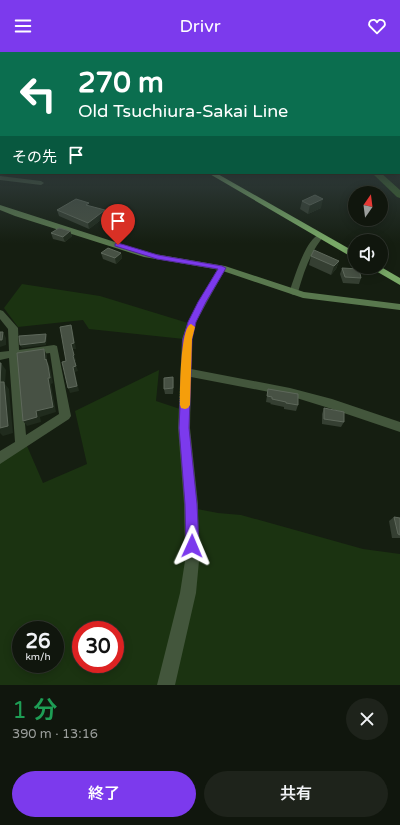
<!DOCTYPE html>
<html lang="ja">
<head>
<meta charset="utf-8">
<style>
	:root { --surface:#10160d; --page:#1e231b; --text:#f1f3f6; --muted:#9c9f9d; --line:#30352e; --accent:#7c3aed }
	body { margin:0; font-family:"Varela Round","Noto Sans JP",sans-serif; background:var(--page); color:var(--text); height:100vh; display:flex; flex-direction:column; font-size:15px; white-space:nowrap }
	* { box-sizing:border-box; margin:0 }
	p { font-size:13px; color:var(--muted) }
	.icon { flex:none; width:22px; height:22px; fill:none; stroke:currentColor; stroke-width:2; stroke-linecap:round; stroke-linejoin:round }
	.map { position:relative; height:633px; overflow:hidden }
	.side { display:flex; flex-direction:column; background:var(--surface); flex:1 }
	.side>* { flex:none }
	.hud { position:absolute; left:0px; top:0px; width:400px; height:122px; box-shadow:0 2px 10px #0003,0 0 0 1px var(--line); background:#0b6e4f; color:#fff; overflow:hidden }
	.needle { width:26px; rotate:14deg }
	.fabs { position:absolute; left:348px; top:134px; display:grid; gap:8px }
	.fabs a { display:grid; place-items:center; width:40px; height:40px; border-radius:50%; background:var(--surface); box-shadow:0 2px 10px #0003,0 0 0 1px var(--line); font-size:20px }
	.speed { position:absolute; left:12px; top:569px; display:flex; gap:8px; font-size:20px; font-weight:700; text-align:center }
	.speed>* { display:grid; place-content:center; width:52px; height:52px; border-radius:50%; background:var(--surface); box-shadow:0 2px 10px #0003,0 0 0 1px var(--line); line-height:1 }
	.speed small { font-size:10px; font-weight:400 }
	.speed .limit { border:6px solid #d22; background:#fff; color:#111 }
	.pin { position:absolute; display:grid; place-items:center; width:34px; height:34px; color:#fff; margin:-41px -17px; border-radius:50% 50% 50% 0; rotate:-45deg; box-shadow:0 0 4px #0007 }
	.pin .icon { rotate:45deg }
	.me { position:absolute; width:44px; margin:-22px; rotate:1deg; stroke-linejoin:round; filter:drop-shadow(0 0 3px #0008) }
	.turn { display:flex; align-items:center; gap:14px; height:84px; padding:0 12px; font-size:18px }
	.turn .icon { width:52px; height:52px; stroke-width:2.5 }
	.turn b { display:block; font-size:28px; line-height:34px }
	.then { display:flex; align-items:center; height:38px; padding:0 12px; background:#0003; gap:8px; font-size:15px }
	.round { display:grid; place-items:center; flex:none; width:42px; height:42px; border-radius:21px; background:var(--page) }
	.summary { display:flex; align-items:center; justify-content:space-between; height:68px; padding:0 12px }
	h1 { font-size:24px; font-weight:600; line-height:30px; color:#1e9e55 }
	.primary-button { display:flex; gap:8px; margin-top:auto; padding:8px 12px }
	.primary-button a { flex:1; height:46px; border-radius:24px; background:var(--accent); color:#fff; font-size:16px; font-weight:600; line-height:46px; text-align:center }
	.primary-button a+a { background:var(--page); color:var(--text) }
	header { display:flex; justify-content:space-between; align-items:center; height:52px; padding:0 12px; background:var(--accent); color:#fff; font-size:18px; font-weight:600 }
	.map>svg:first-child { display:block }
</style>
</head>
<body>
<header><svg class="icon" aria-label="menu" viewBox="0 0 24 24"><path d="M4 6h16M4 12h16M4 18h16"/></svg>Drivr<svg class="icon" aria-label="heart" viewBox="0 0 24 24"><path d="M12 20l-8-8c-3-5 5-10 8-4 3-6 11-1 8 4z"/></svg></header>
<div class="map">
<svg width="400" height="633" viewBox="0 0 400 633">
	<rect width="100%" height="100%" fill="#151e11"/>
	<!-- green -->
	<g fill="#1b3311" fill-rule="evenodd">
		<path d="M22,232L100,244L188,271L184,287L89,277L83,268L18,275L4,256Z"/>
		<path d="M159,318L156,349L180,357L188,458L184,537L158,633H0V411L27,394L43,431L87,412L75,359ZM21,578H55V612H21ZM81,578H115V612H81Z"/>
		<path d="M197,457L218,461L241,463L363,497L400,502V633H170Z"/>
	</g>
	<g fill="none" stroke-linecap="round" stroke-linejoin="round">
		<!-- river -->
		<path fill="#3c6829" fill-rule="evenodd" d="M372,121H381L400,138V146L397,145Z"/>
		<!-- street -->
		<g fill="#43563c" fill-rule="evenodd">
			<path d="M0,124L41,129L44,131L41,133L0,128Z"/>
			<path d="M320,182L324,184C310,200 304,220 298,240L294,243L291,242L290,240L291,235C296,221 306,187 320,182Z"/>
			<path d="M219,214H222L226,216L196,270L192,287L191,317L290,336L332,347L400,370V380L332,357L290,344L191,325L190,376L198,452L199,509L196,541L175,633H157L180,541L185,509L184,452L178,376L182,287L188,270Z"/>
			<path d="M0,258L3,259L18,276L19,298L54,293L57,294L71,364L69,367L0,412V399L15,390L9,306L0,308V300L9,299L8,277L0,267ZM50,301L59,362L26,383L19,305Z"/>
		</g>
		<!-- secondary -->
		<path fill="#59784e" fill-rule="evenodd" d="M0,153L149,201L225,214L304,240L400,252V258L303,246L220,218L144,205L15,164L0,158Z"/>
		<!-- primary -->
		<rect fill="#6a915b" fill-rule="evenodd" x="0" y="104" width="1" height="4"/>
		<!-- highway -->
		<g fill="#79a967" fill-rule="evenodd">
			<path d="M208,121H216L355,200V207Z"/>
			<path d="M369,215H381L400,226V233Z"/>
		</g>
	</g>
	<!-- wall -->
	<g fill="#353f32">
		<path d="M302,149L321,156L308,162L300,157Z"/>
		<path d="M89,154L105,158L106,164L89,177L59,164L57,158Z"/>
		<path d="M70,179L72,184L65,190L53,187L51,181Z"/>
		<path d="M101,201H121L122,206L116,212L103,207Z"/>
		<path d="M311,204L339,209L336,217L331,223L309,213Z"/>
		<path d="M342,216L361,226L359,232L343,231L340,222Z"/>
		<path d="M173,325L174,331L173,342H165L164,337Z"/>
		<path d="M268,337L298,353L296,359L284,357V355L270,352L271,351L266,350Z"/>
		<path d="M324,356L344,370L341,375L322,372V362Z"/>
		<path d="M394,465L400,466V486H392L389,469Z"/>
	</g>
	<!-- shaded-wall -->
	<g fill="#202b1d">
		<path d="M323,147L321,156L308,162L310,153Z"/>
		<path d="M105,158L106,164L89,177L88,171Z"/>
		<path d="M70,179L72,184L65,190L63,185Z"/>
		<path d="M121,201L122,206L116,212L115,206Z"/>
		<path d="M339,209L336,217L331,223L334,214Z"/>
		<path d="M71,273L73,279L76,297H73L76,309H75L78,319L75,320L79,339L70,341L68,336L73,304L71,292Z"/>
		<path d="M3,280L6,286V293L0,295V288Z"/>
		<path d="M46,282L47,285L46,293L22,296L20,293Z"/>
		<path d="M44,297L47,303V309L49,313L51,319L53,331L51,332L56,360L40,365L41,370L27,374L23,369L36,359L48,326L45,308Z"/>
		<path d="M1,311L6,318L5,332L9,337L13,381L3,384L0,381Z"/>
		<path d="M173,325L174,331L173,342Z"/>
	</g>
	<!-- building -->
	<g fill="#475144" stroke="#5e685b">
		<path d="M315,143L323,147L310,153L302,149Z"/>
		<path d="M76,147L89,151L86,153L105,158L88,171L57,158Z"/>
		<path d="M59,176L70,179L63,185L51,181Z"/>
		<path d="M108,196L121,201L115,206L101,201Z"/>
		<path d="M314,198L339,209L334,214L311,204Z"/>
		<path d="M342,216L359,217L361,226L345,225Z"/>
		<path d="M71,273L74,291L71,292L74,303L73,304L76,314L73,315L77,334L68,336L62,310L66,309L60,275Z"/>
		<path d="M0,280H3L2,288H0Z"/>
		<path d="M46,282L45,290L20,293L19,284Z"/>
		<path d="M44,297L45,308L46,307L48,314L50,326H48L53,355L36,359L37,365L23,369L17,301Z"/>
		<path d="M0,311H1L0,330H4L8,374L0,376Z"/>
		<path d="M173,325V336L164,337V326Z"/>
		<path d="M268,337L298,342V353L286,351V350L272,347V345L267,344Z"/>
		<path d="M324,356L344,360V370L324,367Z"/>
		<path d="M394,465L400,466V483L398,482Z"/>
	</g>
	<!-- sky -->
	<linearGradient id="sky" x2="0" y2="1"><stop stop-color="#0c1009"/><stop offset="0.53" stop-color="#354143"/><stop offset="1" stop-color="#354143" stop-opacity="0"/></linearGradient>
	<rect width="400" height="191" fill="url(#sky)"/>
	<!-- route -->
	<path fill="#7c3aed" stroke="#51269a" d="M118,191L158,203L222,214L226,216L206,250L196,270L192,287L189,376L197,452L199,494L197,498L192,500L188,498L186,494L185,452L179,376L183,287L188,270L198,250L218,217L157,207L115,194V192Z"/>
	<!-- slow -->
	<path fill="#f59e0b" d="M191,272L195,275L192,287L190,353L188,356L185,357L181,356L180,353C180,341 180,275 191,272Z"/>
</svg>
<div class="fabs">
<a><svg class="needle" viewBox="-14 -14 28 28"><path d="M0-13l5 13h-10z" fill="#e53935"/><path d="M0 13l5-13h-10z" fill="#9c9f9d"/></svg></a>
<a><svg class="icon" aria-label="sound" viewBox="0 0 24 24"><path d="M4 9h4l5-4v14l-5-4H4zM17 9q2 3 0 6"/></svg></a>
</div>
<div class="speed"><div>26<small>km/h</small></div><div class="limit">30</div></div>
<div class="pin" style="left:118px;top:193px;background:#d93025"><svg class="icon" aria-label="arrive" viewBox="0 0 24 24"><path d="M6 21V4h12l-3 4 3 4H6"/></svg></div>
<svg class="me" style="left:192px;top:494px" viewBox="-20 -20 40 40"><path d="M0-17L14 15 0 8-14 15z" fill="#7c3aed" stroke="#fff" stroke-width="4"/></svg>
<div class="hud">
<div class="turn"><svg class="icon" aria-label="left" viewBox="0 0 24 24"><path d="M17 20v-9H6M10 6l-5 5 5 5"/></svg><div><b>270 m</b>Old Tsuchiura-Sakai Line</div></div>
<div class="then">その先<svg class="icon" aria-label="arrive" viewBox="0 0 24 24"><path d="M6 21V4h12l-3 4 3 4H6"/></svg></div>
</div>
</div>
<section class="side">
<div class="summary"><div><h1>1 分</h1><p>390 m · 13:16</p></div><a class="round"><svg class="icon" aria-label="close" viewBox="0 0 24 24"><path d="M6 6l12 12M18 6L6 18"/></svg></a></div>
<div class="primary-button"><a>終了</a><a>共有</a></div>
</section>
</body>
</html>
